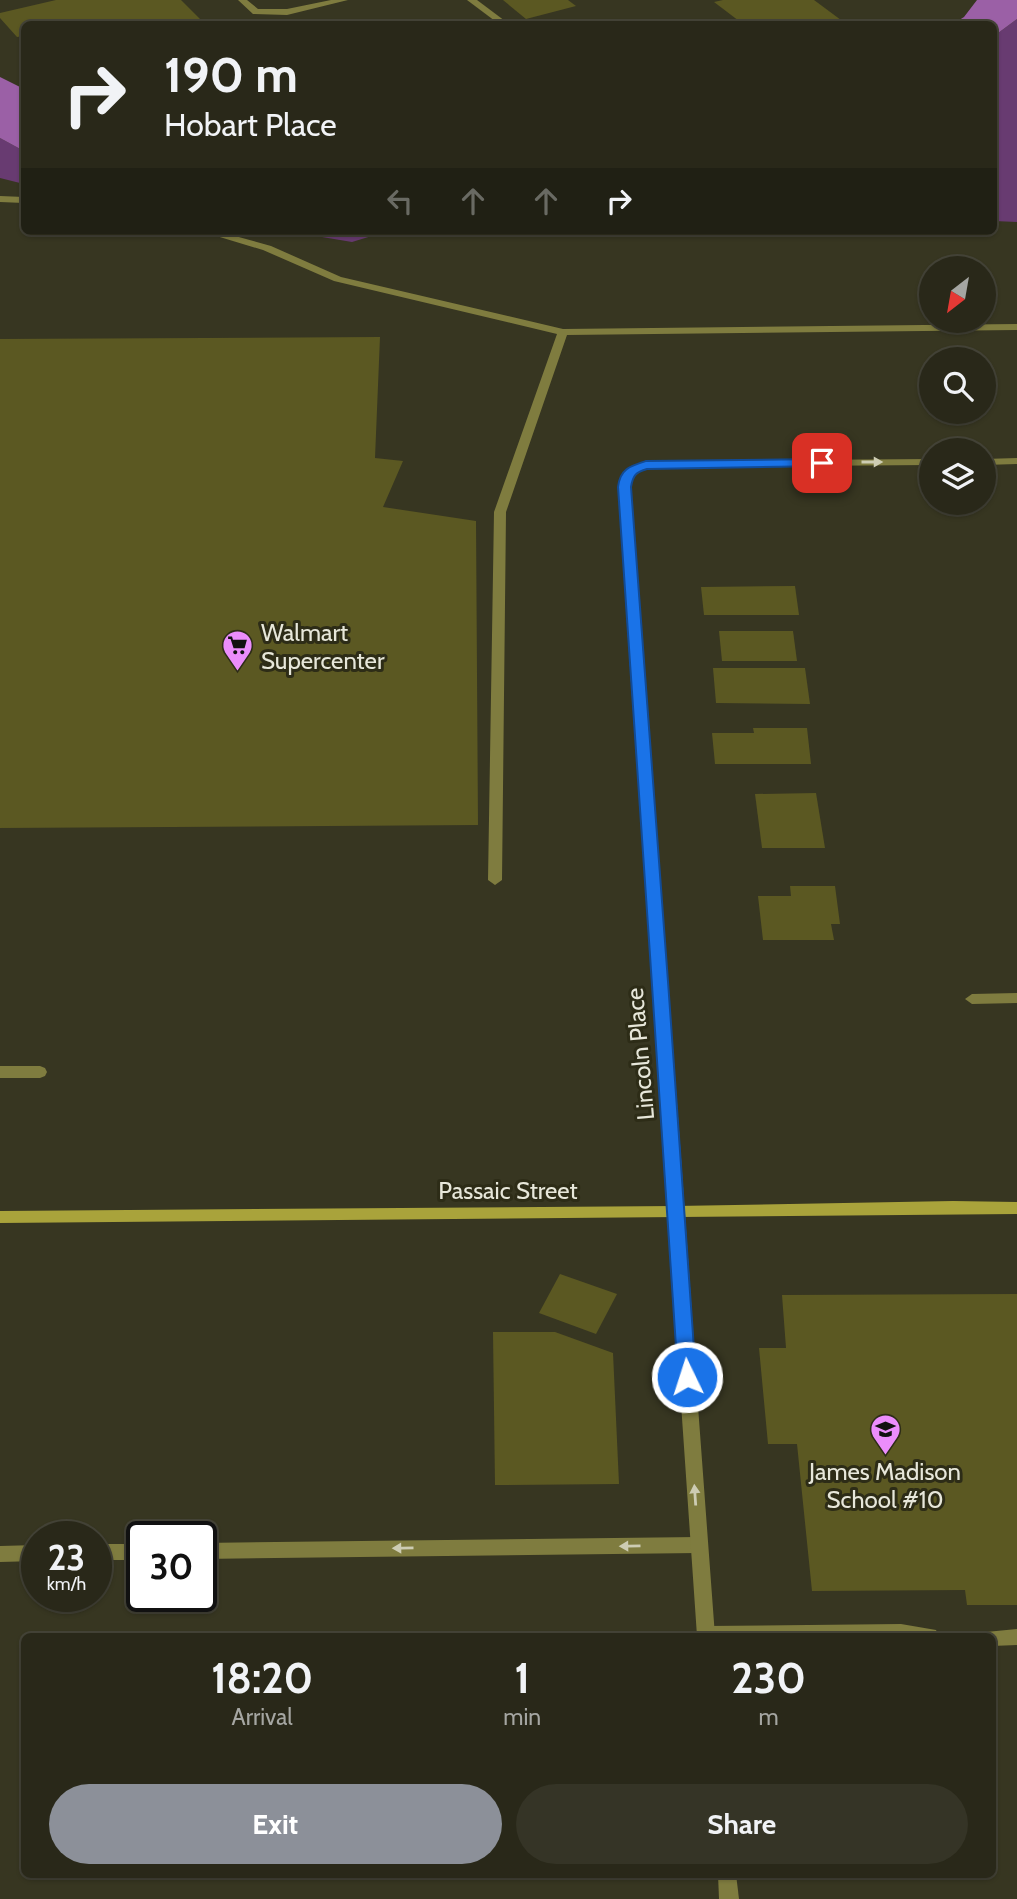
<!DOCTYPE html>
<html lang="en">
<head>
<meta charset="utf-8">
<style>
	:root { --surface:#292819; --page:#353426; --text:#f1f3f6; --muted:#a5a6a2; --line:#454438; --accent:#8c9099 }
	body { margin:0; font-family:Cabin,sans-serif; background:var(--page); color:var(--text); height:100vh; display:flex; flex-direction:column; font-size:26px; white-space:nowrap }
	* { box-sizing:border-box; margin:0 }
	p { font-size:23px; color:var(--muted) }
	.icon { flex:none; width:38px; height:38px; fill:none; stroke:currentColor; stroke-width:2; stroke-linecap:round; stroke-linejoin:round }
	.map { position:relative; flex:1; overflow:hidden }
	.sheet { position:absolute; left:21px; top:1633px; width:975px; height:245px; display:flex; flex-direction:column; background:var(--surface); border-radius:10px; box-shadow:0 2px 5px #0004,0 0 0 2px var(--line) }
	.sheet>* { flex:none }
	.banner { position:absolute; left:21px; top:21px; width:976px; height:214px; border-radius:10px; box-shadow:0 2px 5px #0004,0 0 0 2px var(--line); background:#292819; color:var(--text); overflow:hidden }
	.needle { width:46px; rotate:211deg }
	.controls { position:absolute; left:919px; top:256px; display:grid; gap:14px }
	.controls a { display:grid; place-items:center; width:77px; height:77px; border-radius:50%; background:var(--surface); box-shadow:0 2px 5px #0004,0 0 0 2px var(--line); font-size:35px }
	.speed { position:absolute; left:21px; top:1521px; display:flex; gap:14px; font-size:35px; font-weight:700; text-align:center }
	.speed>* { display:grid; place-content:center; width:91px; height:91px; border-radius:50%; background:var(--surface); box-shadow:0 2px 5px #0004,0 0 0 2px var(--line); line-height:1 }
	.speed small { font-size:18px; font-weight:400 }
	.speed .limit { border:4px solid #111; border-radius:10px; background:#fff; color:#111 }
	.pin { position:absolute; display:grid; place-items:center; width:60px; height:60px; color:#fff; margin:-30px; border-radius:14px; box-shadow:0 4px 10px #0006 }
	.me { position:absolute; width:77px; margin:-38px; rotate:356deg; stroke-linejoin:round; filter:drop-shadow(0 0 5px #0008) }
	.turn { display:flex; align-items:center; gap:24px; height:147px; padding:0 28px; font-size:32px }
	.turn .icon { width:91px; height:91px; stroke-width:2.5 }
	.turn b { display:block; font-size:49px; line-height:60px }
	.lanes { display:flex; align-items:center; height:66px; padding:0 28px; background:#0003; justify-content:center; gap:35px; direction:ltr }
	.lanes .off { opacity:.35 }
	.eta { display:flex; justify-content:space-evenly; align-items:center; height:119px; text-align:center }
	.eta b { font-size:42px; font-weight:800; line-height:49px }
	.primary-button { display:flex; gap:14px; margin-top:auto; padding:14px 28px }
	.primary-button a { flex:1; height:80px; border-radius:42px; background:var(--accent); color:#fff; font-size:28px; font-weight:800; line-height:80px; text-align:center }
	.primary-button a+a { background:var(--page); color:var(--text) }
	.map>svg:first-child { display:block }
</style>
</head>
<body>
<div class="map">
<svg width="1017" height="1899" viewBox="0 0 1017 1899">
	<rect width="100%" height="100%" fill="#373621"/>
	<!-- green -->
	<g fill="#683b71">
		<path d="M1017,19V222L994,221V36Z"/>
		<path d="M0,138L24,151V184L0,178Z"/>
		<path d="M286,231H388L352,242Z"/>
	</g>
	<!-- water -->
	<g fill="#9b60a6">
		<path d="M977,0H1017V19L994,36V24H953L964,17Z"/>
		<path d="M0,77L24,89V151L0,138Z"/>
	</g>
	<!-- building -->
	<g fill="#5b5822">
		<path d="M56,0H181L205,24H24V36L17,37L0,18V13Z"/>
		<path d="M503,0H568L576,6L526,19Z"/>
		<path d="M723,0H814L845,23L743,24L714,2Z"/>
		<path d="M380,337L375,458L403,461L383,507L476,521L478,825L0,828V339Z"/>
		<path d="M795,586L799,615H704L701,587Z"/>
		<path d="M719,631H793L797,661H722Z"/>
		<path d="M713,668H805L810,704L716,703Z"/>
		<path d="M753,728H807L811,764H715L712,733H754Z"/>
		<path d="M816,793L825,848H762L755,794Z"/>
		<path d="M790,886H835L840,924H831L834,940H763L758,896H791Z"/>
		<path d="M560,1274L617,1294L596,1334L539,1313Z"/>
		<path d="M1017,1294V1605H967L965,1590L812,1591L797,1444H768L759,1348H786L782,1295Z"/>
		<path d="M493,1332H555L613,1353L619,1484L495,1485Z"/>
	</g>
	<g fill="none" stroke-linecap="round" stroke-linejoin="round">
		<!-- service -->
		<g fill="#7f7c3f" fill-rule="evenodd">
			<path d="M238,0H247L258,9H287L331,0H348L287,15L253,14Z"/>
			<path d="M467,0H477L509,24H499Z"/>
			<path d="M0,196L24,197V203L0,202Z"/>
			<path d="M200,231H217L271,246L341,277L563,329L1017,324V330L567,335L506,512L502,880L495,885L488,880L494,512L557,334L334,281L263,250Z"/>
			<path d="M1017,993V1003L972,1004L965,999L972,994Z"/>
			<path d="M0,1066H40L45,1068L47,1072L45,1076L40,1078H0Z"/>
			<path d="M698,1537L704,1540L707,1545L704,1550L698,1553L201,1559V1543Z"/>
			<rect x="96" y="1544" width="46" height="16"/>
			<path d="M37,1545V1561L0,1562V1546Z"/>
			<path d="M901,1624L936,1630L939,1636H698L697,1634L700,1628L706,1626Z"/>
			<path d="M1017,1629V1645L992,1646V1636H984L986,1632Z"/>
		</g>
		<!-- minor -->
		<g fill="#7f7c3f" fill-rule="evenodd">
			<path d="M1017,458V464L984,465V459Z"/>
			<path d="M931,459V465L660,467C645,469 634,471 630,487L715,1636H697L618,487C624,466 640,463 660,461Z"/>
			<path d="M718,1874H736L739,1899H719Z"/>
		</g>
		<!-- secondary -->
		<path fill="#a9a33b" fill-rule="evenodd" d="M953,1201L1017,1202V1214L0,1223V1211L676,1206Z"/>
	</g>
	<!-- one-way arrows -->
	<defs><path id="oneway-solid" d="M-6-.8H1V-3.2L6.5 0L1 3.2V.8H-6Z" transform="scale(1.75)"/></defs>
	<g fill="#cdccb3">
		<use href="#oneway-solid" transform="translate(872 462)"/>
		<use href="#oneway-solid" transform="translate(695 1495) rotate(-94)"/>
		<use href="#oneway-solid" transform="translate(630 1546) rotate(179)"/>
		<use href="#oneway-solid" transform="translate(403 1548) rotate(179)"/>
	</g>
	<!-- route -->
	<path fill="#1a73e8" stroke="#114b97" stroke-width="2" d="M822,459L827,460V466L647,469C636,472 633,475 631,487C652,784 677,1080 696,1377L694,1383L687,1385L681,1383L678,1377C660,1080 637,784 618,487C620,469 630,466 646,461Z"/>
	<!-- icons -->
	<defs>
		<symbol id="supermarket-pin" viewBox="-11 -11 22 30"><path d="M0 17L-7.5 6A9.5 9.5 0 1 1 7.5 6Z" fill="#eb8dfc" stroke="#2d2c17"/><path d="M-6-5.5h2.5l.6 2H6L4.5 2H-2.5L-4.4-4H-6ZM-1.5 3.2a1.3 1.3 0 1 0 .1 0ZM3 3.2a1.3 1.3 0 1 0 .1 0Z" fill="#111"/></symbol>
		<symbol id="school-pin" viewBox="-11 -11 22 30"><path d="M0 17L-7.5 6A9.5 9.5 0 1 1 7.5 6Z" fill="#eb8dfc" stroke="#2d2c17"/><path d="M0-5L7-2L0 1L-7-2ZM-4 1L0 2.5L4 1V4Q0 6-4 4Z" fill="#111"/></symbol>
	</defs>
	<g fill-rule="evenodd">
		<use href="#supermarket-pin" x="220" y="628" width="35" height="47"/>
		<use href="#school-pin" x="868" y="1412" width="35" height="47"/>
	</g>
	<g text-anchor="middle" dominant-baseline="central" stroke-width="6" stroke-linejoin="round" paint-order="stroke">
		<!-- poi labels -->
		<g font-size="24" fill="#e7e7da" stroke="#2d2c17" text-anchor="start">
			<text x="261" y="632">Walmart<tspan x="261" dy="28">Supercenter</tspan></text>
			<text x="885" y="1471" text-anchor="middle">James Madison<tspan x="885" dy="28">School #10</tspan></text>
		</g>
		<!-- street labels -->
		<g font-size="24" fill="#e7e7da" stroke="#2d2c17">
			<text transform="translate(640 1054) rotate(-95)">Lincoln Place</text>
			<text x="508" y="1190">Passaic Street</text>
		</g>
	</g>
</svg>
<div class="controls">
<a><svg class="needle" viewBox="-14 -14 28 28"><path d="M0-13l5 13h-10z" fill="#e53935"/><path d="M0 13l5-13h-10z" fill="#a5a6a2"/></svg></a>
<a><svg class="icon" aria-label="search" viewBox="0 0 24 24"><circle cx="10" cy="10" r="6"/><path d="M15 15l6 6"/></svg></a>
<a><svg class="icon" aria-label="layers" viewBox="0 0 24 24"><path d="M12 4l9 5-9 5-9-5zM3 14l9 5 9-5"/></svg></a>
</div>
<div class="speed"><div>23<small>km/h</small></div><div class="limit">30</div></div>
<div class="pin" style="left:822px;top:463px;background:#d93025"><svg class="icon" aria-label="arrive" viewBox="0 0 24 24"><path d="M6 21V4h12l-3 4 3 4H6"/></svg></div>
<svg class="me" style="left:687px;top:1377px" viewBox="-20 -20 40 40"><circle r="17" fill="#1a73e8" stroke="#fff" stroke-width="3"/><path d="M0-11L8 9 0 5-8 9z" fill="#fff"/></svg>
<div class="banner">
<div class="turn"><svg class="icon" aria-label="right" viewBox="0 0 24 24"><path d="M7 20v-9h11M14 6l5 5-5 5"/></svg><div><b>190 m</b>Hobart Place</div></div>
<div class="lanes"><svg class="icon off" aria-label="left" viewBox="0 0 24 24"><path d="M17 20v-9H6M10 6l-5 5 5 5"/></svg><svg class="icon off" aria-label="ahead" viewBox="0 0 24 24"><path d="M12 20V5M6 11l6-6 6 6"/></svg><svg class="icon off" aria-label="ahead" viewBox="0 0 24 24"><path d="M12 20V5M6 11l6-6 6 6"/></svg><svg class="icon" aria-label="right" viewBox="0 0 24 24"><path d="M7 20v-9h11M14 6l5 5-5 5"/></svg></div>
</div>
<section class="sheet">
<div class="eta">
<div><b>18:20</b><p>Arrival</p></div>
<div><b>1</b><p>min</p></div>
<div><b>230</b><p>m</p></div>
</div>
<div class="primary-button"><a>Exit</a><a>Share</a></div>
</section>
</div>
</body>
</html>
